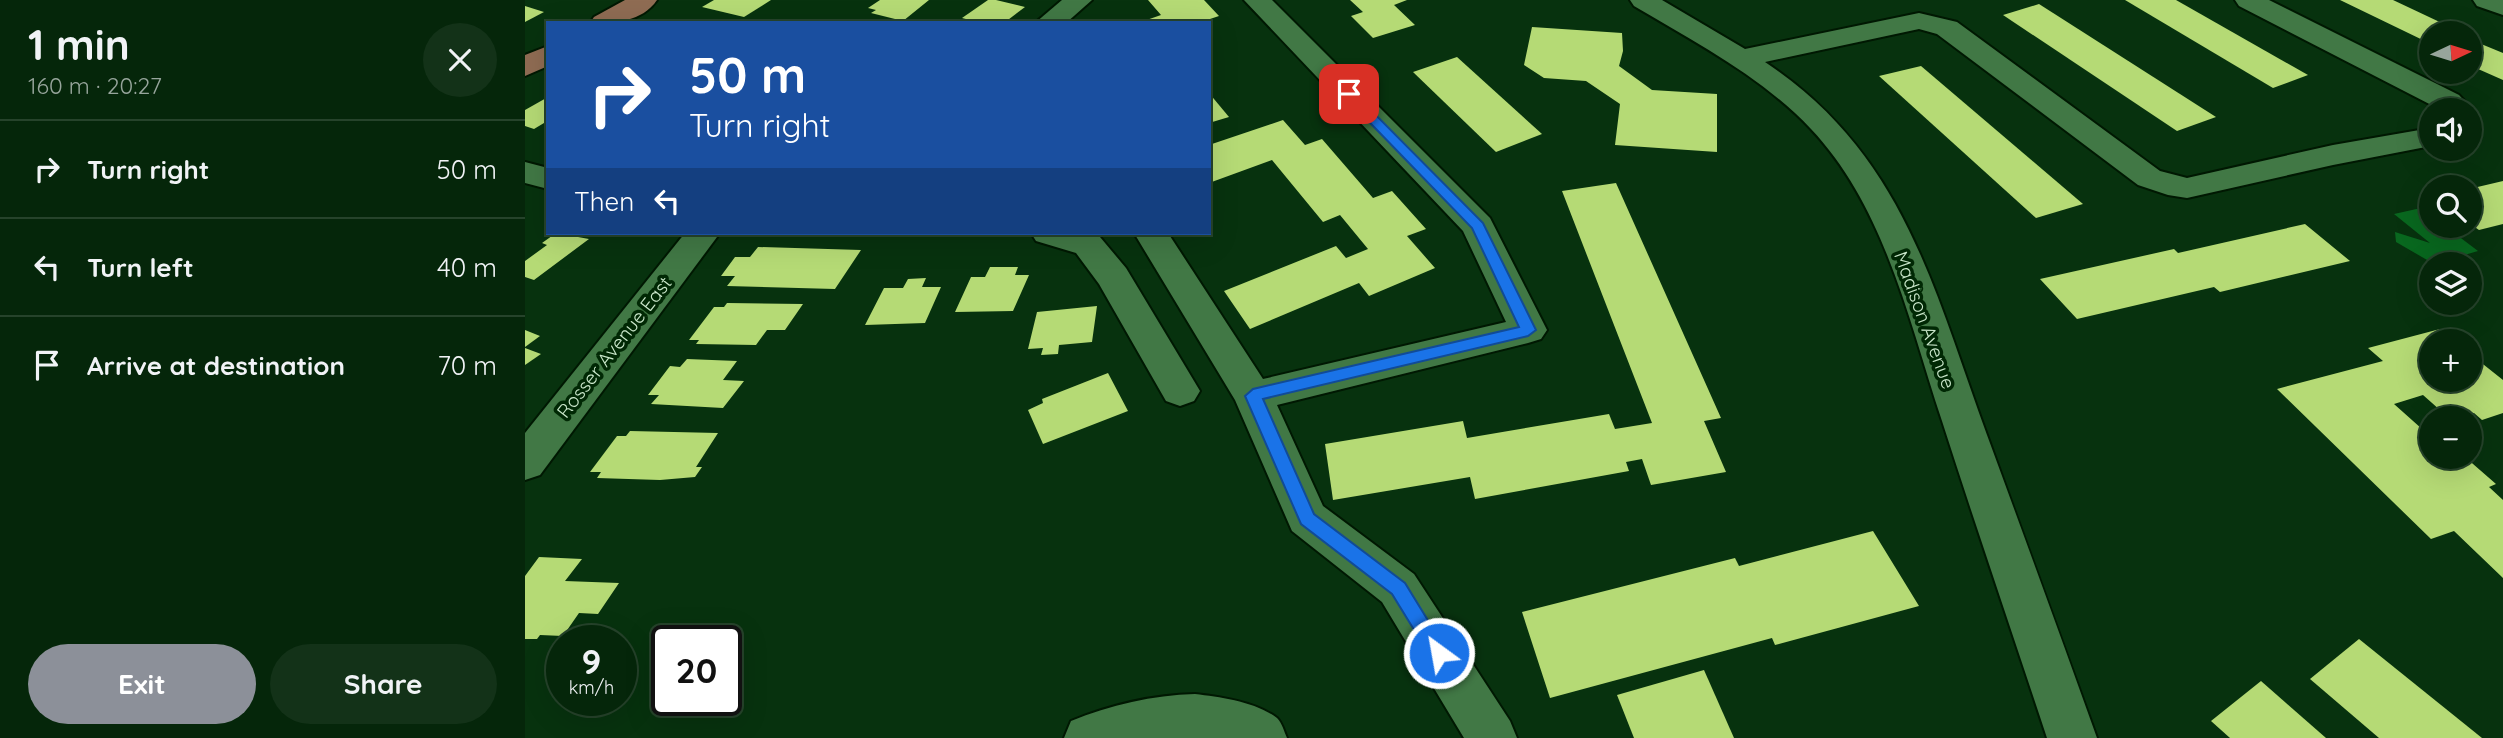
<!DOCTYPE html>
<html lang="en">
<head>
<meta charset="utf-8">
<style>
	:root { --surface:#05260a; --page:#133218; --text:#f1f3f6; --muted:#97a59c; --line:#26432b; --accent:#8c9099 }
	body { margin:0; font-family:Quicksand,sans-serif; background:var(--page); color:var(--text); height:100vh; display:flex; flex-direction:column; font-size:26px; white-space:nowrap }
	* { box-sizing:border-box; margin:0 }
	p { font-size:23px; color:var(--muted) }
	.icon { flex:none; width:38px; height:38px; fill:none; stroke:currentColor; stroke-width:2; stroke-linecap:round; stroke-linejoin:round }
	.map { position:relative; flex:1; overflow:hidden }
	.panel { display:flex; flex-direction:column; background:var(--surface); width:525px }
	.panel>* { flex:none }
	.banner { position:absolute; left:21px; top:21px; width:665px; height:214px; border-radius:0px; box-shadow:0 7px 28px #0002,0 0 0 2px var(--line); background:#1a4fa0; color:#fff; overflow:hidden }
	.needle { width:46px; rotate:86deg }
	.controls { position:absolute; left:1894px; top:21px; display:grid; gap:14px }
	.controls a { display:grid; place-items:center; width:63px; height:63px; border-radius:50%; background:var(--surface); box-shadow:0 7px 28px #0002,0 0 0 2px var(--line); font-size:35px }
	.speed { position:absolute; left:21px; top:625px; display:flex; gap:14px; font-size:35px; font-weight:700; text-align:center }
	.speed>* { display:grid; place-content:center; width:91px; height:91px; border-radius:50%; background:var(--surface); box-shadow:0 7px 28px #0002,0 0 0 2px var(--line); line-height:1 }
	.speed small { font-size:18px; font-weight:400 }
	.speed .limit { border:4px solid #111; border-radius:10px; background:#fff; color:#111 }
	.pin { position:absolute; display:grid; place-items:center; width:60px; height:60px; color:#fff; margin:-30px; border-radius:14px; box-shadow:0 4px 10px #0006 }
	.me { position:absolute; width:77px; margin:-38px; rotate:328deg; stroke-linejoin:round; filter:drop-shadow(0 0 5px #0008) }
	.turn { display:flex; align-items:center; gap:24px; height:147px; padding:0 28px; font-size:32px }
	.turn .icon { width:91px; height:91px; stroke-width:2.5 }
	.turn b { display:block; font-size:49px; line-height:60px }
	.then { display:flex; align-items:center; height:66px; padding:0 28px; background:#0003; gap:14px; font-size:26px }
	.round { display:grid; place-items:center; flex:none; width:74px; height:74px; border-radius:37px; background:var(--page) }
	.summary { display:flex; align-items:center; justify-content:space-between; height:119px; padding:0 28px }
	h1 { font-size:42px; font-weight:700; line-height:52px }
	.cta { display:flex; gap:14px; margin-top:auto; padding:14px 28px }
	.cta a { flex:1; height:80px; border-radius:42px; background:var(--accent); color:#fff; font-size:28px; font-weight:700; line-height:80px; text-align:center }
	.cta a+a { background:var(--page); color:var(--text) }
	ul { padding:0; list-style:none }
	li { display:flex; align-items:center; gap:21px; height:98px; padding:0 28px; border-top:2px solid var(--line) }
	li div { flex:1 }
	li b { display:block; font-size:26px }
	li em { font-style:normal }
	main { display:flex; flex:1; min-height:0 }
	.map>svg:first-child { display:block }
</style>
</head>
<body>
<main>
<section class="panel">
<div class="summary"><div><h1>1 min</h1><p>160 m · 20:27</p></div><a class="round"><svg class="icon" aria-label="close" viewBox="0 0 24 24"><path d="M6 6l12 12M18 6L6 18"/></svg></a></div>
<ul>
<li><svg class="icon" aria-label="right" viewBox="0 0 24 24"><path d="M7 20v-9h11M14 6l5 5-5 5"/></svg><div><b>Turn right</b></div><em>50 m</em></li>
<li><svg class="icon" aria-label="left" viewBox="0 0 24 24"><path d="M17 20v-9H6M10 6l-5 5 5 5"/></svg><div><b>Turn left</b></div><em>40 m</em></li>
<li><svg class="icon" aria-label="arrive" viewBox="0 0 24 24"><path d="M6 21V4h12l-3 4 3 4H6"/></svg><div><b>Arrive at destination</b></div><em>70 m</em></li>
</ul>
<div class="cta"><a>Exit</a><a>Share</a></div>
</section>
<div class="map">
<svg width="1978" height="738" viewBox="0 0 1978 738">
	<rect width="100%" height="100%" fill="#07320e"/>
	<!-- water -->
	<path fill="#09681f" d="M1896,208L1906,215V226H1920L1953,251L1909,264L1871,242L1870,232L1905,243L1869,214Z"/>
	<!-- building -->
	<g fill="#b5da75">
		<path d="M189,0H246L219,17L177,7Z"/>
		<path d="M355,0H404L378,21L346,13L351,10L343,8Z"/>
		<path d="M463,0H471L500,7L479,23H456L437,18Z"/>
		<path d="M623,0H679L694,16L673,23H613L636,15Z"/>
		<path d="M825,0H882L869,5L890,25L848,38L826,16L838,12Z"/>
		<path d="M1600,0H1651L1783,75L1748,88Z"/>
		<path d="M1815,0H1868L1938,33H1906V44Z"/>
		<path d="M1514,4L1691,117L1652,131L1478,15Z"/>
		<path d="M0,6L19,12L0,22Z"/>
		<path d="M1007,27L1097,33L1098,51L1094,66L1127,90L1192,94V152L1090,145L1095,104L1061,81L1019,78L999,65Z"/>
		<path d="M1944,39L1978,53V80L1944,65Z"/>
		<path d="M932,57L1017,134L971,152L888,72Z"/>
		<path d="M1396,66L1558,204L1511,218L1354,76Z"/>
		<path d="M684,93L704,117L684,123Z"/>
		<path d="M23,97V124L19,123L9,129L0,126V110Z"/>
		<path d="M758,120L780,145L797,139L848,198L867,191L901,229L882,236L910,268L844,296L834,283L725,329L699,291L811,246L821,258L843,249L815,215L798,222L747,160L684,183V145Z"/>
		<path d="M1978,181V224L1954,230L1944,223V189Z"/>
		<path d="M1091,183L1196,418L1179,421L1201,472L1126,485L1117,459L1101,462L1104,471L950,499L945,477L808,500L800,444L938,421L942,438L1084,414L1090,429L1127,423L1037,191Z"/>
		<path d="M1780,224L1825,261L1695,292L1689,287L1552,319L1515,279L1649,249L1653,253Z"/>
		<path d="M31,233L64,239L9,280L0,277V261L22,245L17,243Z"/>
		<path d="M233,247L336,250L310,289L202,286L210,276H196L210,257H225Z"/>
		<path d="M465,267H493L490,275H504L488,311L430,312L446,277H460Z"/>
		<path d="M401,278L397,287H416L400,323L340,325L359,288H378L383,279Z"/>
		<path d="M202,303L278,304L260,330H242L231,345L171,344L174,340H164L189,307H199Z"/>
		<path d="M572,306L567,342L534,345L533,354L516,355L518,348L503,349L512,312Z"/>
		<path d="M1915,329L1930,341H1906V380H1944V353L1978,380V413L1957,420L1949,413L1924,418L1898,395L1869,404L1906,437V457H1940L1971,484L1964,487L1978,500V578L1929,531L1906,539L1752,389L1858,361L1843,348Z"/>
		<path d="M0,330L15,336L0,347Z"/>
		<path d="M0,348L16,354L0,365Z"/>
		<path d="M162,359L212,361L198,380L219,381L198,408L126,404L134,395H123L145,366L155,367Z"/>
		<path d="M583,373L603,411L518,444L503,410L518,403L517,399Z"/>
		<path d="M105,431L193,433L171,467H177L170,477L135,480L72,478L76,472H65L92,436H101Z"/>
		<path d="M1348,531L1394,606L1250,645L1247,638L1025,698L997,612L1210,558L1214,566Z"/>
		<path d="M14,557L57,559L40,581L94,583L73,614L54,613L38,636L15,635L12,639H0V576Z"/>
		<path d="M1834,639L1957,738H1854L1785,679Z"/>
		<path d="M1179,670L1209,738H1109L1092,695Z"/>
		<path d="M1736,681L1801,738H1705L1686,721Z"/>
	</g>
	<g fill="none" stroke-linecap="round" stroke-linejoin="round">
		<defs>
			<g id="minor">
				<path d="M537,0H567L541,23H510Z"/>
				<path d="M719,0H747L965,218L1022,330L1016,339L1003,343L752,405L798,506L889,574L985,721L992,738H939L857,602L767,531L710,400L609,233H643L738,379L981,322L938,231Z"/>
				<path d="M1105,0H1137L1220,49L1394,13L1432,22L1635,171L1662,178L1808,145L1906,128V146L1808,165L1662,198L1643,195L1613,185L1412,34L1394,29L1240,62C1379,154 1408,288 1462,435C1499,536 1536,637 1572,738H1522C1487,632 1451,527 1417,421C1384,322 1360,207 1286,129C1237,77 1170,42 1109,6Z"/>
				<path d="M1710,0H1744L1934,95L1948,110L1944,116V110H1916L1714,6Z"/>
				<path d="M1948,0H1978V15L1952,6Z"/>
				<path d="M0,162L23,168V189L0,183Z"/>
				<path d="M160,233H195L15,475L0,480V433Z"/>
				<path d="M506,233H561L575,237L601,268L669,381L675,391L669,401L655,406L641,401L574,284L551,253L511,241Z"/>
				<path d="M670,694C696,697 731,702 752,718C757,723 759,731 762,738H539L546,721C585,705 628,695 670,694Z"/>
			</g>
			<g id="major">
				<path d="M100,0H132C117,22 90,23 65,23L69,17Z"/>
				<path d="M23,46V66L0,76V55Z"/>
			</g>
		</defs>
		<!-- minor casing -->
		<use href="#minor" stroke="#001802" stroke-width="4"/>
		<!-- major casing -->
		<use href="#major" stroke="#001802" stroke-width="4"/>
		<!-- minor -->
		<use href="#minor" fill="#417845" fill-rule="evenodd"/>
		<!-- major -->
		<use href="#major" fill="#8f6c53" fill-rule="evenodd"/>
	</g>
	<!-- route -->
	<path fill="#1a73e8" stroke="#114b97" stroke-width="2" d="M824,90L828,92L958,223L1011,330L1003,336L738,399L789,514L880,583L923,653L920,659L914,662L907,659L867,594L776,524L720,396L728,389L994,327L947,228L820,97L818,94Z"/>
	<g text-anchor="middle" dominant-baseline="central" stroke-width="7" stroke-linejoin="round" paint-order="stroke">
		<!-- street labels -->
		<g font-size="19" fill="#cbe8cc" stroke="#002804">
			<text transform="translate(1400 320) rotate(70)">Madison Avenue</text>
			<text transform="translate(89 347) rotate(-52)">Rosser Avenue East</text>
		</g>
	</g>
</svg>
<div class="controls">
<a><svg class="needle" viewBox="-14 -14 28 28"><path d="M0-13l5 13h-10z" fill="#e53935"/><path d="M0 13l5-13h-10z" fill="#97a59c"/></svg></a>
<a><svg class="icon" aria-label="sound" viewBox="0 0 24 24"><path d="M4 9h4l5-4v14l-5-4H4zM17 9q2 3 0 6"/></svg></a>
<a><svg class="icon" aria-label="search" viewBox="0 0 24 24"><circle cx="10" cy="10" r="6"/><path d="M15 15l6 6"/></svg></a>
<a><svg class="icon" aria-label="layers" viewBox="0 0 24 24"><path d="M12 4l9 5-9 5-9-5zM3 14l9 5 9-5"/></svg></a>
<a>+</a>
<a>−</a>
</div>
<div class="speed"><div>9<small>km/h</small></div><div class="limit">20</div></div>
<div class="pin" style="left:824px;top:94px;background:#d93025"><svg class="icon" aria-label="arrive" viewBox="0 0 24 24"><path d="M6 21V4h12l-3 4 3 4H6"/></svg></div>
<svg class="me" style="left:914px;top:653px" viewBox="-20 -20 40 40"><circle r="17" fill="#1a73e8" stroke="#fff" stroke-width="3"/><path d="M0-11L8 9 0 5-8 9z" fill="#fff"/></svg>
<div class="banner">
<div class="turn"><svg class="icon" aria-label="right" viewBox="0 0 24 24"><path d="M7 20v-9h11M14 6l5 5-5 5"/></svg><div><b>50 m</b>Turn right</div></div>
<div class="then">Then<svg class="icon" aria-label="left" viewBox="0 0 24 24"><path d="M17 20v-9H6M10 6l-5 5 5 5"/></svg></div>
</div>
</div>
</main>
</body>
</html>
